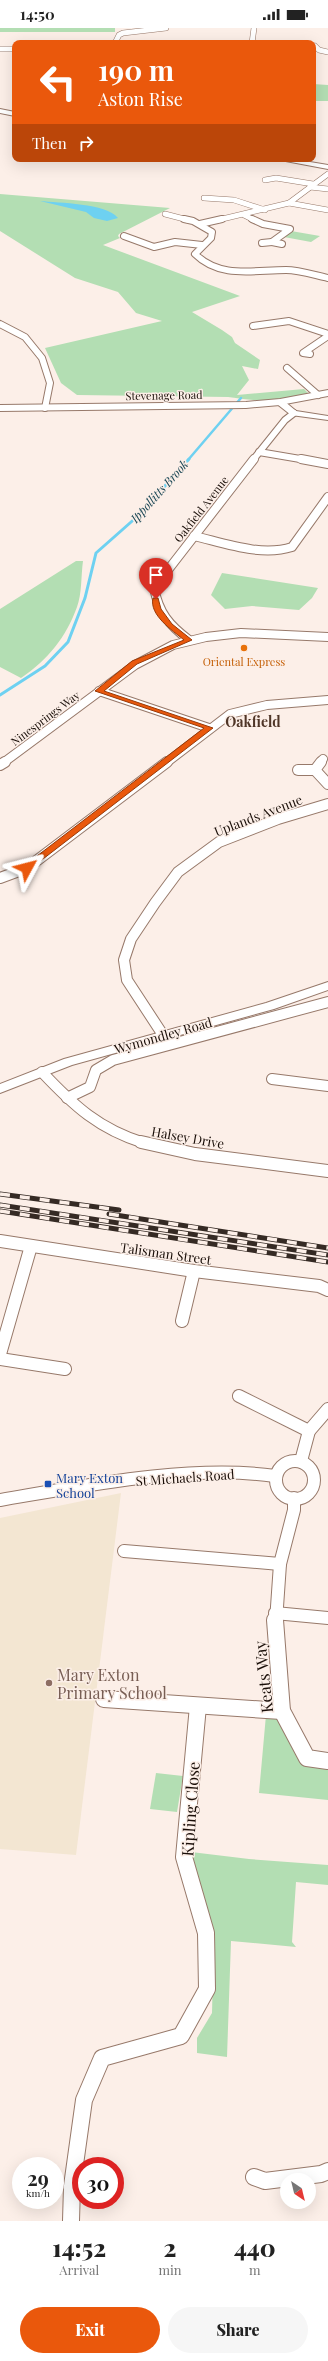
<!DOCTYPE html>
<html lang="en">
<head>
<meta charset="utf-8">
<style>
	:root { --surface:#fff; --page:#f6f6f6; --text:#222; --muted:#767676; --accent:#ea580c }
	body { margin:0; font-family:"Playfair Display",serif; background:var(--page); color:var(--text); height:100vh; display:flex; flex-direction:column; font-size:15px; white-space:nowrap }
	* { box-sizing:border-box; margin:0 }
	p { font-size:13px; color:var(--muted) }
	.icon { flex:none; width:22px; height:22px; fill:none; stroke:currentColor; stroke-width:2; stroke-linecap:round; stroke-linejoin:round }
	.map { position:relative; height:2193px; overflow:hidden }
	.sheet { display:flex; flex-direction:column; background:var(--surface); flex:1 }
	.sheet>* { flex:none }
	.guide { position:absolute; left:12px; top:12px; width:304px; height:122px; border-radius:8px; box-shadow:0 4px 16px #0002; background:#ea580c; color:#fff; overflow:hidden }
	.needle { width:26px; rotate:145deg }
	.controls { position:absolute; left:280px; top:2145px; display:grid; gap:8px }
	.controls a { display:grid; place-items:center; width:36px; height:36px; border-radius:50%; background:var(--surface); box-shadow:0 4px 16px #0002; font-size:20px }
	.speed { position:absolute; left:12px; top:2129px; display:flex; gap:8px; font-size:20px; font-weight:700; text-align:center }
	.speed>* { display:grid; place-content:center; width:52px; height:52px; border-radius:50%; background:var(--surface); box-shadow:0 4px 16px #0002; line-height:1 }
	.speed small { font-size:10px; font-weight:400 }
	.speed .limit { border:6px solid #d22; background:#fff; color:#111 }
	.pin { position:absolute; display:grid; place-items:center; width:34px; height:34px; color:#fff; margin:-41px -17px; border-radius:50% 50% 50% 0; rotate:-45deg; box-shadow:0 0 4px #0007 }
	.pin .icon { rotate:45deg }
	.me { position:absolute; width:44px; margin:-22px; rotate:52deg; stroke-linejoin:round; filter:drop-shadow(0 0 3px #0008) }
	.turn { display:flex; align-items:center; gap:14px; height:84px; padding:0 20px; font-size:18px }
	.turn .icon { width:52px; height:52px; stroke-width:2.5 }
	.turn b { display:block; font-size:28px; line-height:34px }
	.then { display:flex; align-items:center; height:38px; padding:0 20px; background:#0003; gap:8px; font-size:15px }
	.eta { display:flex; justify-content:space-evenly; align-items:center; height:68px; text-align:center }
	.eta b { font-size:24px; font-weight:800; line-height:28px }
	.button { display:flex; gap:8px; margin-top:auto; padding:8px 20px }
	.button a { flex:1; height:46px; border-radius:24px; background:var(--accent); color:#fff; font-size:16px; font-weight:800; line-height:46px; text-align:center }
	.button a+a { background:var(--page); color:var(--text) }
	.status { display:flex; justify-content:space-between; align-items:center; height:28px; padding:0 20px; background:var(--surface); direction:ltr }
	.status svg { height:11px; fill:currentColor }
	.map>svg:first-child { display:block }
</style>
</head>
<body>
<div class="status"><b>14:50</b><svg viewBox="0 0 49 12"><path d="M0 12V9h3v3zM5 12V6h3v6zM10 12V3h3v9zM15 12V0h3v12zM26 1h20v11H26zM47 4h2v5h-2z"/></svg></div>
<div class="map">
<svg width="328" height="2193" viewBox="0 0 328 2193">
	<rect width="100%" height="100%" fill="#fcefe8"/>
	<!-- education -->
	<path fill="#f3e6d2" d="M121,1465L76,1827L0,1821V1490Z"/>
	<!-- green -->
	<g fill="#b3deb3">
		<rect x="0" y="0" width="115" height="4"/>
		<path d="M313,56L328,57V73H313Z"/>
		<path d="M0,166L170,180L119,206L118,208L120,210L103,217L240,268L192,284L222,302L232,309L235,315L260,332L258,341L242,338L249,352L237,367L304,361L308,365C288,377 249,372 228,369L77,367L61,355L45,320L162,293L136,285L118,264L75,250L0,203Z"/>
		<path d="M291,203L320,208L311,214L284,209Z"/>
		<path d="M76,533H83C81,547 82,566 77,579C66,609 48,632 21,650L0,639V581Z"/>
		<path d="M222,545L318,560L312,570L299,582L252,578L225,581L211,567Z"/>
		<path d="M266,1687L275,1688L301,1735L328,1739V1772L259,1765Z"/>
		<path d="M156,1745L183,1748L177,1784L150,1781Z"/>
		<path d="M191,1824L249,1831L328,1837V1857L296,1854L292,1914L296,1919L231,1913L227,2029L197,2025V2010L212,1985L214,1904Z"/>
	</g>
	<!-- water -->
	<path fill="#6ed1f1" d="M40,173C59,175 106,175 118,190L107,193L94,190L86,184Z"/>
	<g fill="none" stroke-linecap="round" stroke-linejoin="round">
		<!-- stream-far1 -->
		<path stroke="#6ed1f1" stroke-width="2.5" d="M188,432L241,370"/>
		<!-- stream -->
		<path stroke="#6ed1f1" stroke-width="3" d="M0,667L45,638L68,614L85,570L96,525L139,487L189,431"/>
		<defs>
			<g id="minor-far5">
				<path d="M115,15L119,7L123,5L166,0"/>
				<path d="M252,15L254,0"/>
				<path d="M315,18L319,22L328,24"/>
				<path d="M0,21H15"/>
				<path d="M265,152L276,150L313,156"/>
				<path d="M310,159L328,161"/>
				<path d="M204,170L234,172L265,182"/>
				<path d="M289,175L328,182"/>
				<path d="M165,186L188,192"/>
				<path d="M244,187L254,192"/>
				<path d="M218,192L289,175L328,146"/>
			</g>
			<g id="minor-far4">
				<path d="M184,191L193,193L212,204L211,210L195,226C220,251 254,242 286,242C299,242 314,247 328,250"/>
				<path d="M252,191L263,196L290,201L272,214L282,216"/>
				<path d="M200,196L222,191"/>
				<path d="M124,208L154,219L175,214L202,217"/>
				<path d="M262,215L272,214"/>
				<path d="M0,296L25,309L42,330L50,355L45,380"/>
				<path d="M253,298L289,293L328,306"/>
				<path d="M310,326L303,325L328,308"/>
				<path d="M287,340L318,367"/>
				<path d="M259,424L306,432"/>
				<path d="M253,432L285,392L294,385"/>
			</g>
			<g id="minor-far3">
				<path d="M301,431L328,436"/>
				<path d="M194,508C224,515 261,529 292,519L328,469"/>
				<path d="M189,612C169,597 159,585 154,560L254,431"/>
				<path d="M99,663L209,700"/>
				<path d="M3,735L135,637L173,617L206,609L241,605L328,609"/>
				<path d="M166,735L230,686L267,677L328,672"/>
				<path d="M320,735L323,731"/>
			</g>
			<g id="minor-far2">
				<path d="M321,734L315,742L328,756"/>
				<path d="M0,737L5,734"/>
				<path d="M298,742H315"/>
				<path d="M0,850L27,840L167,734"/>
				<path d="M163,1007L127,952L124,932L131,911L155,875L178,844L219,814L278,791L328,776"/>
				<path d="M42,1044C74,1078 99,1101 144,1115"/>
				<path d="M272,1051L328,1058"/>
				<path d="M67,1070L90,1059L96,1042L113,1032L328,974"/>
			</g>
			<g id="minor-far1">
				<path d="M141,1114L195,1126L328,1143"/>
				<path d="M0,1213L194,1243L319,1258L328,1262"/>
				<path d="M182,1293L194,1243"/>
				<path d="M0,1326L31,1218"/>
				<path d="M0,1331L65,1341"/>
				<path d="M239,1368L309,1403"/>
				<path d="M301,1433L309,1403L328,1381"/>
				<circle cx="295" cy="1452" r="19"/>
				<path d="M0,1472C83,1458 191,1436 275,1448"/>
				<path d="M124,1523L280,1536"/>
				<path d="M275,1585L328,1590"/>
				<path d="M276,1593L280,1536L294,1482V1470"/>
			</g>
			<g id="minor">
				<path d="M275,1592L282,1683L307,1730L328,1733"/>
				<path d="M104,1671L282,1683"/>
				<path d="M254,2149L265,2153L321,2146L328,2143"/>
				<path d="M71,2193L72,2158L84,2072L102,2030L181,2008L207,1961L206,1905L184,1829L198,1678"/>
			</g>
			<g id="tertiary">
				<path d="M277,372H283L296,383L328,388V392L291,387L277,376Z"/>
				<path d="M328,954V962L274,981L72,1037L0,1065V1056L64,1031L266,975Z"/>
			</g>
			<g id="secondary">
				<path d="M0,81L15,84V88L0,85Z"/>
				<path d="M275,131H292L328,137V141Z"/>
			</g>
			<path id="primary" d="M328,362V368L280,377L246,380L0,383V377L246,374L280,371Z"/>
		</defs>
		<!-- minor-far5 casing -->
		<use href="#minor-far5" stroke="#97796a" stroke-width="6"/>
		<!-- minor-far4 casing -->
		<use href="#minor-far4" stroke="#97796a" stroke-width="8"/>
		<!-- minor-far3 casing -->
		<use href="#minor-far3" stroke="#97796a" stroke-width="10"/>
		<!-- minor-far2 casing -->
		<use href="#minor-far2" stroke="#97796a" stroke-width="12"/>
		<!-- minor-far1 casing -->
		<use href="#minor-far1" stroke="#97796a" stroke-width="14"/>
		<!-- minor casing -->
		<use href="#minor" stroke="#97796a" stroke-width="18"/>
		<!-- tertiary casing -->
		<use href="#tertiary" stroke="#97796a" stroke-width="2"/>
		<!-- secondary casing -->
		<use href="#secondary" stroke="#97796a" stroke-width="2"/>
		<!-- primary casing -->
		<use href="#primary" stroke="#97796a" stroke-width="2"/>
		<!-- minor-far5 -->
		<use href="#minor-far5" stroke="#fff" stroke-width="5"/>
		<!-- minor-far4 -->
		<use href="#minor-far4" stroke="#fff" stroke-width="6"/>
		<!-- minor-far3 -->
		<use href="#minor-far3" stroke="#fff" stroke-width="8"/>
		<!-- minor-far2 -->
		<use href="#minor-far2" stroke="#fff" stroke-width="10"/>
		<!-- minor-far1 -->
		<use href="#minor-far1" stroke="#fff" stroke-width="12"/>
		<!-- minor -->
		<use href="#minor" stroke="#fff" stroke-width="16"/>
		<!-- tertiary -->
		<use href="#tertiary" fill="#fff" fill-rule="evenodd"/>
		<!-- secondary -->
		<use href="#secondary" fill="#fff" fill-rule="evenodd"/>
		<!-- primary -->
		<use href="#primary" fill="#fff" fill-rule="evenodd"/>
		<defs>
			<g id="rail">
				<path d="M0,1166L119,1182"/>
				<path d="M0,1177L328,1227"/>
				<path d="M0,1183L328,1234"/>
				<path d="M109,1186L328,1220"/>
			</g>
		</defs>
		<!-- rail casing -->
		<use href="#rail" stroke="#352a24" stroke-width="5"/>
		<!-- rail -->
		<use href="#rail" stroke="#fcefe8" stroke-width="3.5" stroke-dasharray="10" stroke-linecap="butt"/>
	</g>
	<!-- route -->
	<path fill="#ea580c" stroke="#983908" d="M153,570H158L161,581L172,596L192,612L137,636L104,663L213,700L30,841H24V838L204,700L95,663L132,633L184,612C172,602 149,587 153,570Z"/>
	<!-- markers -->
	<circle fill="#e8710a" stroke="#fcefe8" stroke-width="1.5" cx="244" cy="620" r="4"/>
	<rect fill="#1a4fb4" stroke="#fcefe8" stroke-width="1.5" x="44" y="1452" width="8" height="8" rx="2"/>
	<circle fill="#8d6e63" stroke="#fcefe8" stroke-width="1.5" cx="49" cy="1655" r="4"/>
	<g text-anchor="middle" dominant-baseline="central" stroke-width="3" stroke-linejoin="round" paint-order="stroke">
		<!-- far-street labels -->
		<g font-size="11" fill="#190e08" stroke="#fcefe8">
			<text transform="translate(164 367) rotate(-1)">Stevenage Road</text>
			<text transform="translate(201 481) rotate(-52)">Oakfield Avenue</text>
			<text transform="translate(45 690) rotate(-37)">Ninesprings Way</text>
		</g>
		<!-- far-food labels -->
		<g font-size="11" fill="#c56008" stroke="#fcefe8">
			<text x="244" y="633">Oriental Express</text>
		</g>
		<!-- far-water labels -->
		<g font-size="12" font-style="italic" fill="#1b4755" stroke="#fcefe8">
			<text transform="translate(159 463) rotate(-48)">Ippollitts Brook</text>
		</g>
		<!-- street labels -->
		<g font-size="13" fill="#190e08" stroke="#fcefe8">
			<text transform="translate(258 787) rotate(-21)">Uplands Avenue</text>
			<text transform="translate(163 1007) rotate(-16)">Wymondley Road</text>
			<text transform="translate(188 1109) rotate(10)">Halsey Drive</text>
			<text transform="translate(166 1225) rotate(8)">Talisman Street</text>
			<text transform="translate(185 1449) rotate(-4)">St Michaels Road</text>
		</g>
		<!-- transit labels -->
		<g font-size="13" fill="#164399" stroke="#fcefe8" text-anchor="start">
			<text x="56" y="1449">Mary Exton<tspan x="56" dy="15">School</tspan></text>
		</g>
		<!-- far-district labels -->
		<g font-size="14" font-weight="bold" fill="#4f3527" stroke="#fcefe8">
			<text x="253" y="693">Oakfield</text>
		</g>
		<!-- near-education labels -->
		<g font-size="16" fill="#785e54" stroke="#fcefe8" text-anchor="start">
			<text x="57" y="1646">Mary Exton<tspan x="57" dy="18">Primary School</tspan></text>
		</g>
		<!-- near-street labels -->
		<g font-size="16" fill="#190e08" stroke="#fcefe8">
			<text transform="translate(263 1649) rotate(-96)">Keats Way</text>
			<text transform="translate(190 1781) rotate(-86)">Kipling Close</text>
		</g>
	</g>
</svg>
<div class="controls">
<a><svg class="needle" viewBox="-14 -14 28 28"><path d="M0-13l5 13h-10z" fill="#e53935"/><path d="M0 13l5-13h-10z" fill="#767676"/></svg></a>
</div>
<div class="speed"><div>29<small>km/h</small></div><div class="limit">30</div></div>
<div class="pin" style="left:156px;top:571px;background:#d93025"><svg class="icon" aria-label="arrive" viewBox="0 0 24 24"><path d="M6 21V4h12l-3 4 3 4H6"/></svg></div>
<svg class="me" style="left:27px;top:840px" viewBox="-20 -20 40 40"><path d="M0-17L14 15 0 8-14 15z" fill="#ea580c" stroke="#fff" stroke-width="4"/></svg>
<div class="guide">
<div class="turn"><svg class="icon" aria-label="left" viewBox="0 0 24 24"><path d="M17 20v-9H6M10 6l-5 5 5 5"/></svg><div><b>190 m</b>Aston Rise</div></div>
<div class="then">Then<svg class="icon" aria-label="right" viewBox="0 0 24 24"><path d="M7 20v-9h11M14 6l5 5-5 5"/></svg></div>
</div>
</div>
<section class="sheet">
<div class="eta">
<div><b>14:52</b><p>Arrival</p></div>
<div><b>2</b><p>min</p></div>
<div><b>440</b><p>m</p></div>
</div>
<div class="button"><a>Exit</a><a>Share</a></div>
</section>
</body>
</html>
